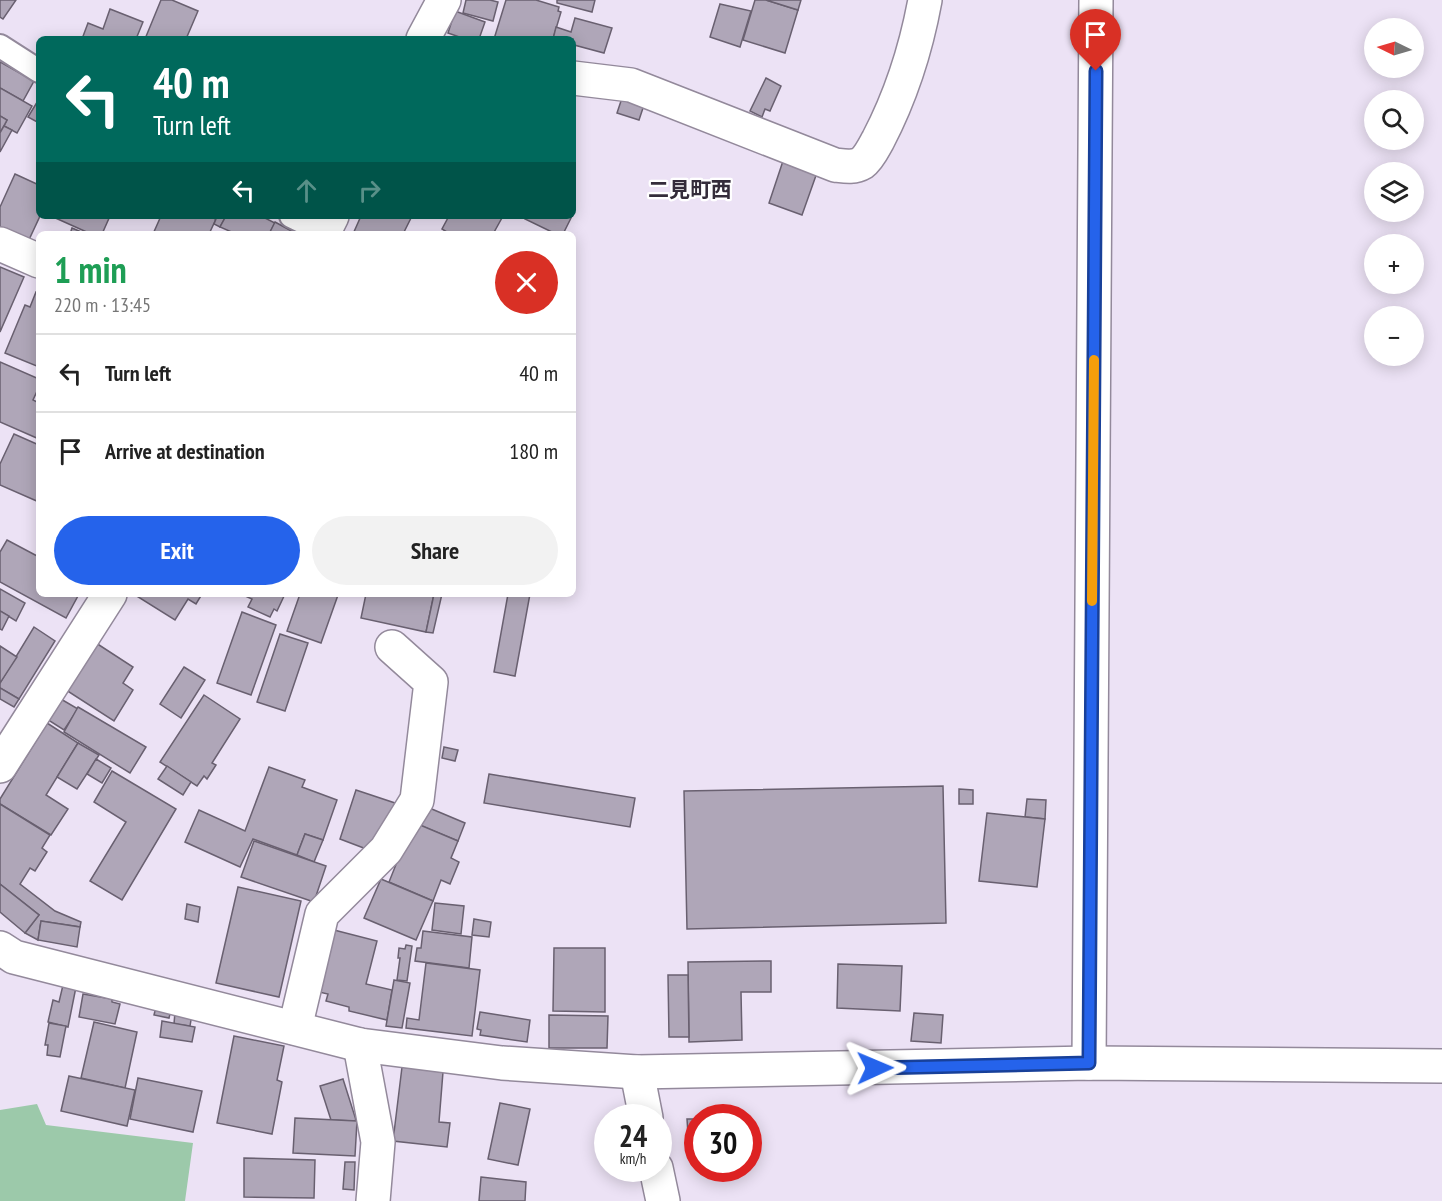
<!DOCTYPE html>
<html lang="en">
<head>
<meta charset="utf-8">
<style>
	:root { --surface:#fff; --page:#f2f2f2; --text:#222; --muted:#767676; --line:#e0e0e0; --accent:#2563eb }
	body { margin:0; font-family:"PT Sans Narrow","Noto Sans JP",sans-serif; background:var(--page); color:var(--text); height:100vh; display:flex; flex-direction:column; font-size:22px; white-space:nowrap }
	* { box-sizing:border-box; margin:0 }
	p { font-size:20px; color:var(--muted) }
	.icon { flex:none; width:33px; height:33px; fill:none; stroke:currentColor; stroke-width:2; stroke-linecap:round; stroke-linejoin:round }
	.map { position:relative; flex:1; overflow:hidden }
	.drawer { position:absolute; left:36px; top:231px; width:540px; height:366px; display:flex; flex-direction:column; background:var(--surface); border-radius:9px; box-shadow:0 3px 15px #0003 }
	.drawer>* { flex:none }
	.banner { position:absolute; left:36px; top:36px; width:540px; height:183px; border-radius:9px; box-shadow:0 3px 15px #0003; background:#00695c; color:#fff; overflow:hidden }
	.needle { width:39px; rotate:275deg }
	.tools { position:absolute; left:1364px; top:18px; display:grid; gap:12px }
	.tools a { display:grid; place-items:center; width:60px; height:60px; border-radius:50%; background:var(--surface); box-shadow:0 3px 15px #0003; font-size:30px }
	.speed { position:absolute; left:594px; top:1104px; display:flex; gap:12px; font-size:30px; font-weight:700; text-align:center }
	.speed>* { display:grid; place-content:center; width:78px; height:78px; border-radius:50%; background:var(--surface); box-shadow:0 3px 15px #0003; line-height:1 }
	.speed small { font-size:15px; font-weight:400 }
	.speed .limit { border:9px solid #d22; background:#fff; color:#111 }
	.pin { position:absolute; display:grid; place-items:center; width:51px; height:51px; color:#fff; margin:-62px -26px; border-radius:50% 50% 50% 0; rotate:-45deg; box-shadow:0 0 6px #0007 }
	.pin .icon { rotate:45deg }
	.me { position:absolute; width:66px; margin:-33px; rotate:89deg; stroke-linejoin:round; filter:drop-shadow(0 0 4px #0008) }
	.turn { display:flex; align-items:center; gap:21px; height:126px; padding:0 18px; font-size:27px }
	.turn .icon { width:78px; height:78px; stroke-width:2.5 }
	.turn b { display:block; font-size:42px; line-height:51px }
	.lanes { display:flex; align-items:center; height:57px; padding:0 18px; background:#0003; justify-content:center; gap:30px; direction:ltr }
	.lanes .off { opacity:.35 }
	.round { display:grid; place-items:center; flex:none; width:63px; height:63px; border-radius:32px; background:var(--page) }
	.head { display:flex; align-items:center; justify-content:space-between; height:102px; padding:0 18px }
	h1 { font-size:36px; font-weight:700; line-height:45px; color:#1e9e55 }
	.button { display:flex; gap:12px; margin-top:auto; padding:12px 18px }
	.button a { flex:1; height:69px; border-radius:36px; background:var(--accent); color:#fff; font-size:24px; font-weight:700; line-height:69px; text-align:center }
	.button a+a { background:var(--page); color:var(--text) }
	ul { padding:0; list-style:none }
	li { display:flex; align-items:center; gap:18px; height:78px; padding:0 18px; border-top:2px solid var(--line) }
	li div { flex:1 }
	li b { display:block; font-size:22px }
	li em { font-style:normal }
	.map>svg:first-child { display:block }
</style>
</head>
<body>
<div class="map">
<svg width="1442" height="1201" viewBox="0 0 1442 1201">
	<rect width="100%" height="100%" fill="#ece2f5"/>
	<!-- green -->
	<path fill="#9cc9aa" d="M37,1104L46,1125L193,1143L185,1201H0V1110Z"/>
	<!-- building -->
	<g fill="#afa6b8" stroke="#696070" stroke-width="1.5">
		<path d="M0,0H16L3,19L0,17Z"/>
		<path d="M161,0H172L198,11L186,39H145Z"/>
		<path d="M466,0H490L498,2L493,21L463,13Z"/>
		<path d="M506,0H536L559,7L558,11L561,12L553,39H494Z"/>
		<path d="M557,0H595L592,12L557,3Z"/>
		<path d="M755,0H766L798,10L785,53L743,40Z"/>
		<path d="M766,0H801L798,10Z"/>
		<path d="M720,4L751,11L740,47L710,37Z"/>
		<path d="M110,9L143,22L136,39H82L88,23L103,29Z"/>
		<path d="M455,11L485,22L479,39H465L448,33Z"/>
		<path d="M575,18L612,28L604,53L574,45L573,49V39H553L556,27L571,32Z"/>
		<path d="M0,62L34,81L23,101L0,88Z"/>
		<path d="M766,78L781,86L770,111L765,109L762,117L750,111Z"/>
		<path d="M0,88L32,106L17,133L4,126L7,120L0,116Z"/>
		<path d="M623,95L645,102L639,120L617,113Z"/>
		<path d="M39,99V123L28,117Z"/>
		<path d="M0,116L7,120L0,133Z"/>
		<path d="M4,126L12,130L0,152V133Z"/>
		<path d="M785,155L819,167L802,215L769,203Z"/>
		<path d="M15,174L39,185L40,216L27,244L0,232V207Z"/>
		<path d="M51,216H110L102,234H91Z"/>
		<path d="M161,216H208L216,219L209,234H153Z"/>
		<path d="M208,216H226L220,227L214,224L216,219Z"/>
		<path d="M226,216H261L275,223L269,234H236L220,227Z"/>
		<path d="M361,216H412L403,234H353Z"/>
		<path d="M449,216H503L493,234H446L447,232L442,229Z"/>
		<path d="M527,216H572L563,234H556L525,219Z"/>
		<path d="M275,222L297,234H269Z"/>
		<path d="M72,228L86,234H70Z"/>
		<path d="M0,267L24,277L0,332Z"/>
		<path d="M36,292L39,293V367L5,353L25,305L30,307Z"/>
		<path d="M0,362L39,379V387L33,400L39,403V439L0,422Z"/>
		<path d="M14,434L39,445V502L0,485V464Z"/>
		<path d="M7,540L39,557V594H79L66,618L0,582V552Z"/>
		<path d="M0,589L25,603L16,621L0,611Z"/>
		<path d="M202,594L196,604L188,599L175,620L135,595Z"/>
		<path d="M241,594H285L277,611L274,609L270,617L248,607L252,599Z"/>
		<path d="M300,594H342L341,596L338,595L321,643L287,631Z"/>
		<path d="M366,594H434L426,632L361,618Z"/>
		<path d="M434,594H442L433,633L426,632Z"/>
		<path d="M508,594H530L515,676L494,672Z"/>
		<path d="M0,611L9,616L2,630L0,629Z"/>
		<path d="M242,612L276,625L251,695L217,683Z"/>
		<path d="M34,627L55,641L19,699L0,688V683Z"/>
		<path d="M280,634L308,643L285,711L257,702Z"/>
		<path d="M96,643L133,667L123,683L133,690L114,721L66,690Z"/>
		<path d="M0,646L17,657L0,683Z"/>
		<path d="M184,667L205,680L181,718L160,704Z"/>
		<path d="M0,688L19,699L14,707L0,699Z"/>
		<path d="M54,695L78,709L64,730L42,716Z"/>
		<path d="M204,695L240,719L212,763L216,765L207,779L204,776L197,786L160,762Z"/>
		<path d="M78,707L146,747L130,773L64,732Z"/>
		<path d="M47,723L78,743L46,795L68,809L51,835L0,804V799Z"/>
		<path d="M78,743L99,755L77,789L57,777Z"/>
		<path d="M444,747L458,750L455,761L442,758Z"/>
		<path d="M96,759L111,768L102,783L87,774Z"/>
		<path d="M167,766L191,782L183,795L158,779Z"/>
		<path d="M269,767L305,780L302,787L337,800L323,840L305,834L297,855L253,839L240,867L185,842L199,810L245,831Z"/>
		<path d="M112,771L176,809L122,900L90,881L126,822L94,802Z"/>
		<path d="M489,774L635,798L630,827L484,803Z"/>
		<path d="M943,786L946,923L687,929L684,791Z"/>
		<path d="M959,789L973,790V804H959Z"/>
		<path d="M356,790L398,804L369,850L340,839Z"/>
		<path d="M1027,799L1046,800L1045,819L1025,817Z"/>
		<path d="M0,804L50,835L42,848L47,852L35,871L30,868L20,884L55,911L81,922L80,927L41,921L38,940L25,933L39,915L0,884Z"/>
		<path d="M427,807L465,823L458,841L419,825Z"/>
		<path d="M987,813L1045,819L1037,887L979,881Z"/>
		<path d="M413,822L458,841L451,858L459,862L450,884L441,880L433,901L389,882Z"/>
		<path d="M305,834L323,840L314,862L297,855Z"/>
		<path d="M254,841L326,866L314,902L241,877Z"/>
		<path d="M381,879L433,901L416,940L364,918Z"/>
		<path d="M0,884L39,915L25,933L0,912Z"/>
		<path d="M238,887L301,901L279,997L216,983Z"/>
		<path d="M435,903L464,906L461,934L432,930Z"/>
		<path d="M187,904L200,907L198,922L185,919Z"/>
		<path d="M474,919L491,922L489,937L472,935Z"/>
		<path d="M41,921L80,927L77,947L38,940Z"/>
		<path d="M334,930L377,941L366,984L392,990L387,1020L349,1011V1007L326,1001L328,994L319,992Z"/>
		<path d="M423,931L472,937L469,968L415,961L417,948H421Z"/>
		<path d="M406,945L412,946L407,981L397,980L400,958H398L399,948L405,949Z"/>
		<path d="M554,948H605V1012L553,1011Z"/>
		<path d="M771,961V992H741L742,1040L689,1042L688,962Z"/>
		<path d="M426,963L480,970L472,1036L406,1028L407,1018L419,1020Z"/>
		<path d="M838,964L902,966L900,1011L837,1008Z"/>
		<path d="M668,975H688L689,1037H669Z"/>
		<path d="M394,980L410,983L402,1028L386,1026Z"/>
		<path d="M63,985L76,987L68,1027L48,1022L53,1000L59,1002Z"/>
		<path d="M83,994L112,999V1002L120,1004L115,1024L79,1017Z"/>
		<path d="M156,1007L171,1010L169,1018L154,1015Z"/>
		<path d="M175,1012L192,1014L190,1026L174,1024Z"/>
		<path d="M480,1012L530,1020L527,1042L480,1035L481,1030L477,1029Z"/>
		<path d="M914,1013L943,1015L941,1043L911,1041Z"/>
		<path d="M549,1015L608,1016L607,1048H549Z"/>
		<path d="M162,1021L195,1027L192,1042L160,1037Z"/>
		<path d="M94,1022L137,1032L125,1088L81,1078Z"/>
		<path d="M49,1023L66,1026L60,1057L47,1055L48,1045H45Z"/>
		<path d="M234,1036L284,1046L277,1080L282,1082L272,1134L217,1123Z"/>
		<path d="M402,1067L443,1072L439,1122L450,1123L447,1147L393,1141Z"/>
		<path d="M69,1076L135,1090L127,1126L61,1111Z"/>
		<path d="M138,1078L202,1091L193,1132L130,1119Z"/>
		<path d="M343,1079L356,1120L354,1121L331,1120L320,1086Z"/>
		<path d="M500,1103L530,1109L518,1165L488,1159Z"/>
		<path d="M295,1118L357,1121L355,1156L293,1153Z"/>
		<path d="M687,1119H698V1134H688Z"/>
		<path d="M244,1158L315,1160L314,1198L244,1197Z"/>
		<path d="M345,1162H355L354,1190L343,1189Z"/>
		<path d="M481,1177L526,1182L525,1201H479Z"/>
	</g>
	<g fill="none" stroke-linecap="round" stroke-linejoin="round">
		<defs>
			<g id="service">
				<path d="M0,46L39,71"/>
				<path d="M291,216L324,232"/>
			</g>
			<g id="minor">
				<path d="M423,39L444,0"/>
				<path d="M573,78L631,85L835,165C844,166 854,168 862,163C869,158 874,147 878,140C901,96 916,49 925,0"/>
				<path d="M323,234L332,216"/>
				<path d="M0,244L39,261"/>
				<path d="M0,766L110,594"/>
				<path d="M0,948L14,957L360,1045L502,1063L637,1072L1089,1063L1442,1066"/>
				<path d="M295,1028L322,914L386,850L417,800L431,682L392,647"/>
				<path d="M360,1045L378,1142L373,1201"/>
				<path d="M1089,1063L1096,0"/>
				<path d="M637,1072L646,1118"/>
				<path d="M656,1168L663,1201"/>
			</g>
		</defs>
		<!-- service casing -->
		<use href="#service" stroke="#93899b" stroke-width="26"/>
		<!-- minor casing -->
		<use href="#minor" stroke="#93899b" stroke-width="36"/>
		<!-- service -->
		<use href="#service" stroke="#fff" stroke-width="22"/>
		<!-- minor -->
		<use href="#minor" stroke="#fff" stroke-width="33"/>
	</g>
	<g fill="none" stroke-linecap="round" stroke-linejoin="round">
		<defs>
			<path id="route" d="M875,1068L1089,1063L1096,71"/>
		</defs>
		<!-- route casing -->
		<use href="#route" stroke="#184099" stroke-width="15"/>
		<!-- route -->
		<use href="#route" stroke="#2563eb" stroke-width="10"/>
		<!-- slow -->
		<path stroke="#f59e0b" stroke-width="10" d="M1092,601L1094,360"/>
	</g>
	<g text-anchor="middle" dominant-baseline="central" stroke-width="4.5" stroke-linejoin="round" paint-order="stroke">
		<!-- quarter labels -->
		<g font-size="21" font-weight="bold" fill="#342c3a" stroke="#fff">
			<text x="690" y="189">二見町西</text>
		</g>
	</g>
</svg>
<div class="tools">
<a><svg class="needle" viewBox="-14 -14 28 28"><path d="M0-13l5 13h-10z" fill="#e53935"/><path d="M0 13l5-13h-10z" fill="#767676"/></svg></a>
<a><svg class="icon" aria-label="search" viewBox="0 0 24 24"><circle cx="10" cy="10" r="6"/><path d="M15 15l6 6"/></svg></a>
<a><svg class="icon" aria-label="layers" viewBox="0 0 24 24"><path d="M12 4l9 5-9 5-9-5zM3 14l9 5 9-5"/></svg></a>
<a>+</a>
<a>−</a>
</div>
<div class="speed"><div>24<small>km/h</small></div><div class="limit">30</div></div>
<div class="pin" style="left:1096px;top:71px;background:#d93025"><svg class="icon" aria-label="arrive" viewBox="0 0 24 24"><path d="M6 21V4h12l-3 4 3 4H6"/></svg></div>
<svg class="me" style="left:875px;top:1068px" viewBox="-20 -20 40 40"><path d="M0-17L14 15 0 8-14 15z" fill="#2563eb" stroke="#fff" stroke-width="4"/></svg>
<div class="banner">
<div class="turn"><svg class="icon" aria-label="left" viewBox="0 0 24 24"><path d="M17 20v-9H6M10 6l-5 5 5 5"/></svg><div><b>40 m</b>Turn left</div></div>
<div class="lanes"><svg class="icon" aria-label="left" viewBox="0 0 24 24"><path d="M17 20v-9H6M10 6l-5 5 5 5"/></svg><svg class="icon off" aria-label="ahead" viewBox="0 0 24 24"><path d="M12 20V5M6 11l6-6 6 6"/></svg><svg class="icon off" aria-label="right" viewBox="0 0 24 24"><path d="M7 20v-9h11M14 6l5 5-5 5"/></svg></div>
</div>
<section class="drawer">
<div class="head"><div><h1>1 min</h1><p>220 m · 13:45</p></div><a class="round" style="background:#d93025;color:#fff"><svg class="icon" aria-label="close" viewBox="0 0 24 24"><path d="M6 6l12 12M18 6L6 18"/></svg></a></div>
<ul>
<li><svg class="icon" aria-label="left" viewBox="0 0 24 24"><path d="M17 20v-9H6M10 6l-5 5 5 5"/></svg><div><b>Turn left</b></div><em>40 m</em></li>
<li><svg class="icon" aria-label="arrive" viewBox="0 0 24 24"><path d="M6 21V4h12l-3 4 3 4H6"/></svg><div><b>Arrive at destination</b></div><em>180 m</em></li>
</ul>
<div class="button"><a>Exit</a><a>Share</a></div>
</section>
</div>
</body>
</html>
